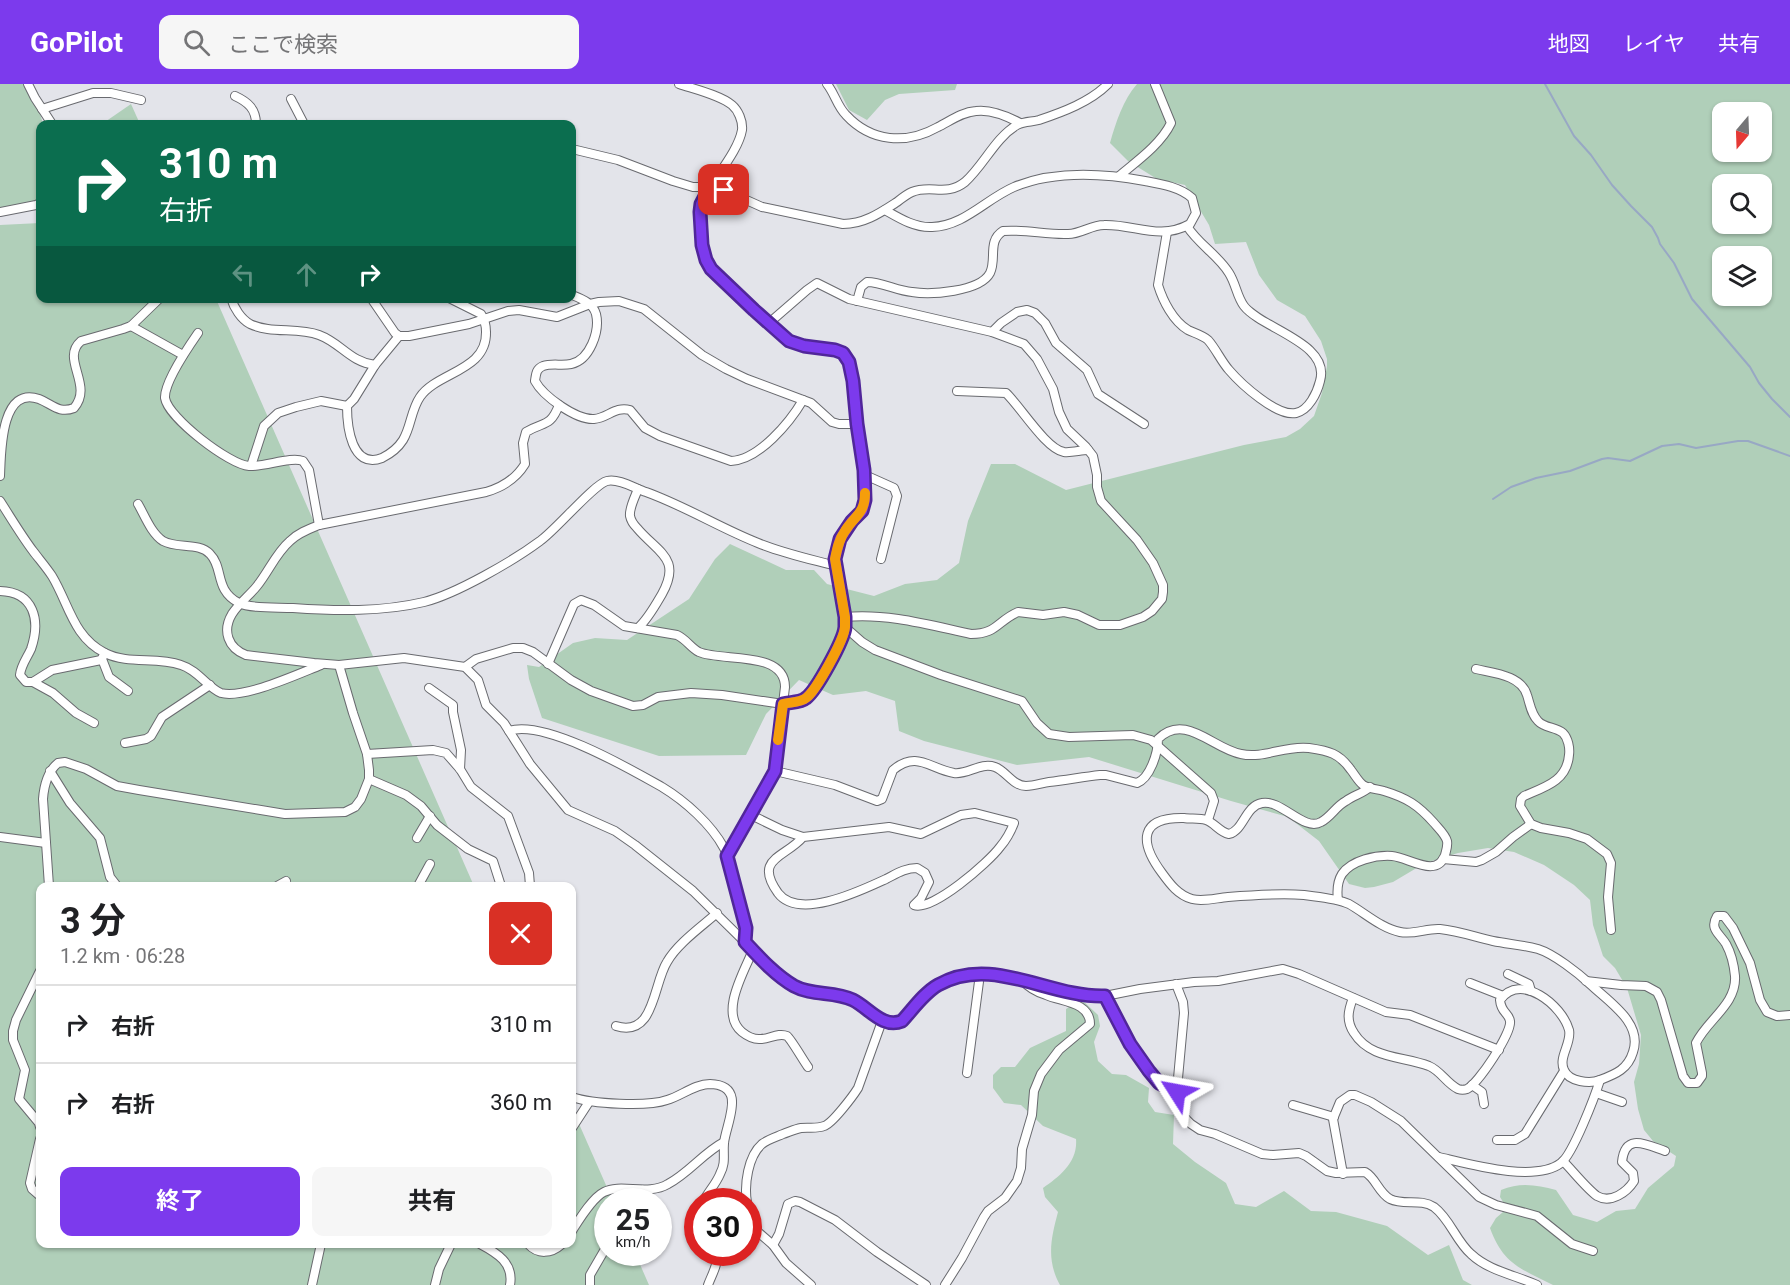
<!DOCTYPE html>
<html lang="ja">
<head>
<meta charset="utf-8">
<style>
	:root { --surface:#fff; --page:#f6f6f6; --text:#202124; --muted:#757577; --line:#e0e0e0; --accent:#7c3aed }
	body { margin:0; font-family:Roboto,"Noto Sans JP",sans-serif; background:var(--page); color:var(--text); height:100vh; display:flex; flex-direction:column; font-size:22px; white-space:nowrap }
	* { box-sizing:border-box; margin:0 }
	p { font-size:20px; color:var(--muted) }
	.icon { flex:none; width:33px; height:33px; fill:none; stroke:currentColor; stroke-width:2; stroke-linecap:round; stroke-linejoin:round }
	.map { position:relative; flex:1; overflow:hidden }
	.drawer { position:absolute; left:36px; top:798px; width:540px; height:366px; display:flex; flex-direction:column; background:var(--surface); border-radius:12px; box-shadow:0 2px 4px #0004 }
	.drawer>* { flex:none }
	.guide { position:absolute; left:36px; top:36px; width:540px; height:183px; border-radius:12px; box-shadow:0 2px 4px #0004; background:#0b6e4f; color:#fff; overflow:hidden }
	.needle { width:39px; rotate:199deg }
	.fabs { position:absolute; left:1712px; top:18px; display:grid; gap:12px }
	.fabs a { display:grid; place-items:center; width:60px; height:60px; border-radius:12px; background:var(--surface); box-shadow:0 2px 4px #0004; font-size:30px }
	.speed { position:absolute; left:594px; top:1104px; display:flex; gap:12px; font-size:30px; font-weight:700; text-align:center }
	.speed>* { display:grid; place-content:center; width:78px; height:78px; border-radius:50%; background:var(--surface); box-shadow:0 2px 4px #0004; line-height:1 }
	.speed small { font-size:15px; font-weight:400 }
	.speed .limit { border:9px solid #d22; background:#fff; color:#111 }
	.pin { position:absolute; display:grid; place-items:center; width:51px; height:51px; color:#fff; margin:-26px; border-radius:12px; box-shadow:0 3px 9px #0006 }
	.me { position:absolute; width:66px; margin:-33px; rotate:304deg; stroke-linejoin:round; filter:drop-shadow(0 0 4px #0008) }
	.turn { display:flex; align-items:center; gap:21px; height:126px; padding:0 24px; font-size:27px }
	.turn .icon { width:78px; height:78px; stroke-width:2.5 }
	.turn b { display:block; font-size:42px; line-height:51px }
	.lanes { display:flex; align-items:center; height:57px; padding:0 24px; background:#0003; justify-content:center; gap:30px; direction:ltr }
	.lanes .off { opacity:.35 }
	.round { display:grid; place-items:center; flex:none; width:63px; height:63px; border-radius:12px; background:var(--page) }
	.headline { display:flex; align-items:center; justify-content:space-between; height:102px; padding:0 24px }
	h1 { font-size:36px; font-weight:700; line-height:45px }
	.button { display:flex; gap:12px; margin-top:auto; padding:12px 24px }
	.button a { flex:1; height:69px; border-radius:12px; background:var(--accent); color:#fff; font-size:24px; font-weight:700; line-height:69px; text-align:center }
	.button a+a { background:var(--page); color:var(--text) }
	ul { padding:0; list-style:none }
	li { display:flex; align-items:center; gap:18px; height:78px; padding:0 24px; border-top:2px solid var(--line) }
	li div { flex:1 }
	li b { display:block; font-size:22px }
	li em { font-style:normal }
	header { display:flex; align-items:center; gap:36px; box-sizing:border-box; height:84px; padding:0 30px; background:var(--accent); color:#fff }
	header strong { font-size:28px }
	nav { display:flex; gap:33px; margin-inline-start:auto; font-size:21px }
	.search { width:420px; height:54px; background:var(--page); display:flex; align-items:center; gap:15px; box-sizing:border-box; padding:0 21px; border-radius:12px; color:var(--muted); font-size:22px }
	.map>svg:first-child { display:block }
</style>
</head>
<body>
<header>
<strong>GoPilot</strong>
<div class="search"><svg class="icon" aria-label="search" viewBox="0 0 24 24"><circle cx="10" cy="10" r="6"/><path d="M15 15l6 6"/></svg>ここで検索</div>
<nav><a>地図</a><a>レイヤ</a><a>共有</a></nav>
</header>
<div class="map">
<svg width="1790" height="1201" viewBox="0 0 1790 1201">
	<rect width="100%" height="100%" fill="#e3e4ea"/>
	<!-- green -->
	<g fill="#b0cfb9" fill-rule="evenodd">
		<path d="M0,0H32L43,40H40V118L38,120L0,124Z"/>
		<path d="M836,0H957L955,6L899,10L885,16L867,36L849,26Z"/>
		<path d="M1137,0H1790V1201H1553C1521,1185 1503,1180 1490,1144L1496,1134L1503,1128L1505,1121L1500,1113L1501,1106C1520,1098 1537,1101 1556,1106L1573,1131L1597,1138L1616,1127L1635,1125L1648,1104L1674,1082L1676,1072L1653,1057L1644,1046L1638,1025L1634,998L1639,980L1641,951L1627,904L1615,884L1603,872L1593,841L1590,816L1574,801L1544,781L1514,768L1488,764L1458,769L1425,779L1393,798L1374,803L1365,804L1349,800L1319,757L1288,733L1231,717L1089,673L1017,681L924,657L899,647L895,617L866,607L833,611L799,596L766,630L746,671L659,672L542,634L529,595L527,581L539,583L573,559L595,554L627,556L689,515L715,475L730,460L786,486H814L827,500L874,512L905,500L937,496L959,479L968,437L991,380H1015L1066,406L1244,361L1286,353L1300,345L1314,332L1322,309L1327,282V275L1321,257L1305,232L1277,216L1259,191L1246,158L1215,160L1209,141L1185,101L1157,95L1128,77L1110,59C1116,38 1123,16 1137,0ZM1722,28H1761V68H1722ZM1722,100H1761V140H1722ZM1722,172H1761V212H1722Z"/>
		<path d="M131,20L140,40H102Z"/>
		<path d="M40,139V214L216,215L474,802H40V1160H572V1024L613,1117L608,1118V1168L635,1169L649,1201H0V141Z"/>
		<path d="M1081,915L1098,931L1100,942L1094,958L1098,977L1112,990L1126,991L1149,1004L1148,1018L1155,1028L1174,1031L1173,1060L1195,1078L1226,1099L1235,1120L1256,1123L1284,1107L1311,1127L1336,1128L1387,1142L1428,1171L1449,1161L1463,1196L1472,1201H1060C1046,1176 1051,1154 1058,1128L1045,1113L1043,1104C1060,1092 1078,1078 1076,1055L1043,1042L1021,1021L1004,1019L993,1004V991L1001,983H1015L1030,964L1066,947V925Z"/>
	</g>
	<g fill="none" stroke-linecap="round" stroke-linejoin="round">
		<!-- stream -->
		<g stroke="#98a8c4" stroke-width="2">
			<path d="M1545,0L1574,52L1591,71L1612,101L1631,122L1652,143L1658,154L1660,160L1674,179L1692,215L1750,283L1759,299L1772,315L1790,333"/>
			<path d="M1493,415L1511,403L1536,394L1570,387L1602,375L1608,374L1630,377L1662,362L1679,360L1696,364L1738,357H1748L1790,372"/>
		</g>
		<defs>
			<g id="minor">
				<path d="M28,0L35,14L52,40"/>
				<path d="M827,0C835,10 837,22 846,31C871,58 906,61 938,43C950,37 962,28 976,27C991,25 1007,32 1020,39"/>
				<path d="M235,12C248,18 256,25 256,40"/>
				<path d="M291,15L304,40"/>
				<path d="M42,25L93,9H111L141,16"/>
				<path d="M572,65L618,76L673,97L693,103H710L724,106L762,123L843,140C864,140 880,129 897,118C902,114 907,110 912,108C931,100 946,113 965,98C984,81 995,54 1017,41C1024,37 1032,38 1039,36C1063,28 1090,18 1108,0"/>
				<path d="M1119,92C1137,77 1161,60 1171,39L1155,0"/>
				<path d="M0,128L36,121L40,119"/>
				<path d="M1167,148L1158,201C1163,217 1173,237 1188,246C1194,249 1202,251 1208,256C1216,265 1221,277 1229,286C1241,300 1277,333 1296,329C1309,326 1317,309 1320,297C1331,259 1262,245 1244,222C1237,213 1236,200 1229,189C1218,171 1198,160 1187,142"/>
				<path d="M572,211C582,215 593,219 596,230C600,247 590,276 571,280C562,282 552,279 543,282C536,285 536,290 535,297C543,312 576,336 594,335C608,334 615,322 630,326L645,344L660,352L731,377C759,376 790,338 803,316"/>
				<path d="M231,214C234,224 241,235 250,240C271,250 297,243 319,251C341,259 350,278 375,281"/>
				<path d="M371,214L395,249L399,252H409L469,240L508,227L519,226L557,233L590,220L599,218L619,217L644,225L702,271L726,285L747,295L811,319L832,338L839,340H857"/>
				<path d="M857,217L861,203L867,198C882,198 897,207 912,208C930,211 980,208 990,189C997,175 987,157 1003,147C1025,145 1047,151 1068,150C1081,150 1091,141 1104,141C1135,140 1159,157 1190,140L1196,129L1192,114C1180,103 1161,100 1145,97C1102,89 1055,86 1014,103C986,115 964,142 932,143C915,144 899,134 885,126"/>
				<path d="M769,239L807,206L817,199L849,215L992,248L1024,260L1037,275L1053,305L1059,328L1067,345L1086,363L1093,372L1097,391V403L1101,417L1137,456L1153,479L1163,501V508L1162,515L1152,527L1143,533L1120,541H1099L1078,531L1064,528L1043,531L1018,528C997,537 997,550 971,550C929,541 888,529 845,533"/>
				<path d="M131,242L183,271"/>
				<path d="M992,248L1001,239L1017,228L1027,226L1035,229L1045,239L1056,259L1087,286L1098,310L1144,340"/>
				<path d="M198,249C189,262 164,299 165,314C168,334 230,381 249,382C265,383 291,372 303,377L309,386L319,441"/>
				<path d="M399,252L375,281L354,315L347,322C347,341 351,386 382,374C390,370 398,364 403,356C411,343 411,326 420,313C437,288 487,287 486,248C486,242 485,236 481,230L449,214"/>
				<path d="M957,307L1006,309C1020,322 1046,365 1064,368C1071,369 1081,366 1088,366"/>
				<path d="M559,321C550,344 544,337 526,348L523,359L525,380C516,395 503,403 486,408L319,441C309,445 298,449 290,457C276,469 269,487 257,502C250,511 239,519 232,530C222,547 228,564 246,571L314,579L339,581L404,574L465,583L478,596L486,621L504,639L530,680L568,726L615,747L635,761L693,807L760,873L794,902L812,908L838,911L852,916L868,926L882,937L888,939H896L902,937L930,907L939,901L968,891L983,890L1021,894L1088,912H1105L1140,905L1194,898L1218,897L1283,885L1299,890L1386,928L1410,931L1499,966"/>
				<path d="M251,382L264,342L278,329L296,323L321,317L347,322"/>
				<path d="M865,391L894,404L897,412L881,475"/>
				<path d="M0,392C1,371 0,301 39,315C52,320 59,330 74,324C94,301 60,275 81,257L123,245L131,242L160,214"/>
				<path d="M0,417C11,434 21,451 33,467C39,475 46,483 52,492C69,520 73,553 105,569C129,581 156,572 181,581C198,586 209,605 221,609C244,615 298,590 321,581"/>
				<path d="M138,420C145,432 151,449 163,457C177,465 199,458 210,470C224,484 214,506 239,519C251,525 279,523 293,524C336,527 382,528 424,518C456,510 513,477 540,457C556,446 594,400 607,397C619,394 636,405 646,408C685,422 720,444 758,459C782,469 810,475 836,482"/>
				<path d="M0,507C34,508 41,536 31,565C27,574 21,581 20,591L26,598H33L52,586L101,576L105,569"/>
				<path d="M845,543L862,558L875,566L941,591L1022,617L1037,639L1049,650L1069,653L1133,651L1151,656L1211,709L1214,717L1208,736"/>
				<path d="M638,544C648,535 655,522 662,510C682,474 658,469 637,444C634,441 631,437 630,432C629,424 635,413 638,405"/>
				<path d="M102,575L109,593L128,607"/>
				<path d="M548,580L574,520L581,516L594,521L624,542L677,551C686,555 691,564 699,568C722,578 785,566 785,603L775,687L727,772"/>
				<path d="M465,583L476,575L513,564H523L533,568L571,596L591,607L633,622L643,621L658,613L691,609L722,611L783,620L804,616L812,610L837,565L845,543V533C838,505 828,471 846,445C852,437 862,431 864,420C870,394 860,365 857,339C855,319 857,294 847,276C839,259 813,265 797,260C782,255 714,193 707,178C699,162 698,137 701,120C711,97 738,69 742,46C743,37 738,26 732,21C720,11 694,5 679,0"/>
				<path d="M1476,585C1493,589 1521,591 1527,611C1530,620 1531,630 1538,637C1544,644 1556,643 1563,649C1568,654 1570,664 1569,671C1567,697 1545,703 1524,712L1521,715L1520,722L1531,740L1541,744L1569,749L1587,755L1607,770L1611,779L1608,813L1611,846"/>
				<path d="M33,598L53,609L76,629L94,639"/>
				<path d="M429,604L453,621V628L461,666L460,685"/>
				<path d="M509,647C544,635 630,685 662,703C685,717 711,740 724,764C732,779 735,800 740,817C743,830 748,844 745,858"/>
				<path d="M125,659L146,655L151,652L162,633L210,601"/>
				<path d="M367,670L433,666L446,669L460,685L471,703L508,732L529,789L530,802"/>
				<path d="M50,687L70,719L100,754L110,793L117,802"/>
				<path d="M775,687L835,701L877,717L882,715L893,686C917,666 930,685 954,689C968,691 980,678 995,683C1006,687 1013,702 1026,702C1034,702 1042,699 1049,698C1066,696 1083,693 1100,691H1106L1137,699C1150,694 1158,669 1158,655C1185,628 1213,665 1241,670C1264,675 1285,661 1309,664C1329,667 1339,669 1351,686C1355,691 1358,697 1363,701C1369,705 1378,705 1384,707C1407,714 1418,721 1434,739C1438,744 1445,750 1447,757C1448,762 1446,767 1445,771C1437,795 1408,773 1392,772C1376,771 1352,776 1342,790C1337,798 1337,808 1338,816"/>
				<path d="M369,695L406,711L421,722L437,741L468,765L493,777L501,802"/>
				<path d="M975,729L1014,739C1011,747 1006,756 1000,763C989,778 932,828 914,821L921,814L929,798L925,789L917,784C905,784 896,790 886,795C862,806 799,837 778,809C753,774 785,774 803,753L889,743L921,750L961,731Z"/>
				<path d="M751,731L782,746L803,753"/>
				<path d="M0,753L46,759"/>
				<path d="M417,754L430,732"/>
				<path d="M1443,775L1476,778L1482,776L1496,768L1513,753L1531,740"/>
				<path d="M49,802L43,715C44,702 47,688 58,679L65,678L86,685L117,702L139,706L285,730L345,728L355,723L361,715L369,695V686L367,670L353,629L339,581"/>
				<path d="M277,802L286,797"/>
				<path d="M418,802L430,780"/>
				<path d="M753,866C744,888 719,929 742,948C747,952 753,955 759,955C768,956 778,948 787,952C791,955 803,976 808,983"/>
				<path d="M40,887L16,936L13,947V956L25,986L19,1015L39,1039L40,1043"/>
				<path d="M1508,890L1529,900L1531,907"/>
				<path d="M1586,897L1621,901L1646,902L1657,908L1661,916L1683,992L1688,999H1697L1702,992V989L1696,959C1707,936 1737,920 1735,892C1734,882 1731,869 1726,860C1720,850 1709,845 1717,832H1724L1733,844L1750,879L1760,916L1767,928L1777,932L1790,931"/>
				<path d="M1470,899L1503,912"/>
				<path d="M1176,900L1183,918L1184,929L1176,1016L1182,1031L1191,1040L1200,1046L1215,1050L1262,1070L1273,1071L1299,1069L1306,1072L1327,1087L1336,1089L1365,1088C1376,1094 1378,1108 1390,1115C1404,1122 1420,1114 1434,1123C1450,1135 1456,1157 1471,1170C1489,1187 1515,1191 1537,1201"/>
				<path d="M1105,912L1130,960L1149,987L1159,999L1177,1008"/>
				<path d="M1353,914C1348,927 1346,937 1354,949C1370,975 1403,972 1429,982C1441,987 1446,999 1458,1005C1461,1006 1464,1006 1467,1005C1478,1000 1512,949 1510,937C1509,929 1501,929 1500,916C1521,888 1562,921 1569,946C1572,959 1558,973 1564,986C1569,998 1590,1000 1600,996C1616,990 1628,985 1633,968C1643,939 1609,918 1590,900C1578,889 1554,870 1538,865C1523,861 1508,860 1493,857C1475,853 1459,847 1440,845C1427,844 1414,851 1400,848C1381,844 1365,829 1349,820C1336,814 1318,813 1304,811C1279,809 1253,811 1228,813C1216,814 1203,818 1192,815C1178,811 1170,800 1162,789C1139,758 1139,733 1184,734C1190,735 1200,734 1206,736C1215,739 1219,748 1229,750C1244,746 1245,722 1262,719C1281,715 1304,748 1321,738C1331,733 1336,722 1346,717C1354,711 1362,710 1370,703"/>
				<path d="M616,942C655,954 653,900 667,878C677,860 701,843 717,829"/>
				<path d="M967,989L980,890"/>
				<path d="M1472,1001L1482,1008L1484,1020"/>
				<path d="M1596,1009L1622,1018"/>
				<path d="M572,1013C592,1020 647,1023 667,1016C681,1012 695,1000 710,1000C748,1001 726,1039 724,1059C723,1071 726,1079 720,1090C716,1100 708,1108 703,1118"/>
				<path d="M1293,1021L1334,1033"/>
				<path d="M572,1044L589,1018"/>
				<path d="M40,1055L30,1099L32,1105L40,1112"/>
				<path d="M1497,1056H1515L1525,1050L1564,987"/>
				<path d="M1439,1073C1469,1080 1535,1099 1561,1079C1573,1070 1595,1012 1600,996"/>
				<path d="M1563,1077C1573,1087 1586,1104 1597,1112C1611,1120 1627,1108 1634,1097L1633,1089L1622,1078C1625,1048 1647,1061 1665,1067"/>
				<path d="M1343,1090L1333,1035L1340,1018L1350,1011H1355L1371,1018L1401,1037L1479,1113L1496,1121L1537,1132L1572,1160L1593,1167"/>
				<path d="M636,1118L643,1106"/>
				<path d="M747,1118C744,1101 748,1072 762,1060C767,1056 776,1053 783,1050C789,1048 795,1045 801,1044C808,1043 817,1045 824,1042C832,1040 853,1012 858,1004L882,937"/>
				<path d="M748,1123L758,1148L773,1161L786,1179L811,1201"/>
				<path d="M572,1147C579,1136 592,1114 604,1108C621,1099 648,1112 668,1100C689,1089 703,1069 724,1058"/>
				<path d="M480,1160C497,1169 514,1179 510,1201"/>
				<path d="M528,1160C538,1171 551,1170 562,1160"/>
				<path d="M773,1161L779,1150L788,1120L795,1117L800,1118L835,1136L877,1168L926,1201"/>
				<path d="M312,1201L321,1160"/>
				<path d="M435,1201L439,1185L451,1160"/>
				<path d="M590,1201V1191L608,1160"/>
				<path d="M708,1201C712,1190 719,1180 716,1168"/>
				<path d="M945,1201L962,1174L984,1133L988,1127L1005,1114L1017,1097L1021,1084L1022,1065L1032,1031L1034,1007L1041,990L1059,966L1090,940C1090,918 1062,918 1046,911C1036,908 1028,903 1022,896"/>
			</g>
		</defs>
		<!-- minor casing -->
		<use href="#minor" stroke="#696a6f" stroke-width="10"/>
		<!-- minor -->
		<use href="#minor" stroke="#fff" stroke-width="8"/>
	</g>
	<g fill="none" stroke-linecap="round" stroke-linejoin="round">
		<defs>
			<path id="route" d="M724,106L710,103L701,120L700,128L702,161L706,176L711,185L754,226L789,257L804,262L835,266L843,269L849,278L853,297L857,340L864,386L865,416L862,427L852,437L840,455L835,475L845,533C845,534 845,542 845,543C844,556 816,607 806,614C800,619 790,618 783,620L775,687L727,772L746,844L745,858C759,873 775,891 794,902C812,912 834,907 853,916C869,924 883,945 902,937C913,925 924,909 938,901C992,870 1049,914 1105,912L1130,960L1149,987L1159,999L1177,1008"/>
		</defs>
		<!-- route casing -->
		<use href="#route" stroke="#51269a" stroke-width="15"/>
		<!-- route -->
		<use href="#route" stroke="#7c3aed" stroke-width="10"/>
		<!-- slow -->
		<path stroke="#f59e0b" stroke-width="10" d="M778,656L783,620C790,618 800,619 806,614C816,607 844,556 845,543C845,542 845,534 845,533L835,475C837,465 839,455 845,447C855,431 865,430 865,409"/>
	</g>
</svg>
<div class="fabs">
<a><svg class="needle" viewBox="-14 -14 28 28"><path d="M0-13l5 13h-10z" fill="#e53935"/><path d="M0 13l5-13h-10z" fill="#757577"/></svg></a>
<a><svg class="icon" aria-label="search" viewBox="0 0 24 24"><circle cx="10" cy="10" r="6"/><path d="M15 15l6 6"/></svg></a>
<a><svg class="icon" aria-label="layers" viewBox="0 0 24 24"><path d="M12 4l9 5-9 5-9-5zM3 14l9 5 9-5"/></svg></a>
</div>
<div class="speed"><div>25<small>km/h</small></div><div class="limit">30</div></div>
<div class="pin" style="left:724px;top:106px;background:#d93025"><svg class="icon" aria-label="arrive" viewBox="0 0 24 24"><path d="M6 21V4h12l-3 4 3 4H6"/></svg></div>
<svg class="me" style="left:1177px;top:1008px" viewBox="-20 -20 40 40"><path d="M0-17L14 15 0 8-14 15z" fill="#7c3aed" stroke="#fff" stroke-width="4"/></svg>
<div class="guide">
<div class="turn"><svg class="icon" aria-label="right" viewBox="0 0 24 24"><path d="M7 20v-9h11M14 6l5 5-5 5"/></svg><div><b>310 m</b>右折</div></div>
<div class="lanes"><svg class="icon off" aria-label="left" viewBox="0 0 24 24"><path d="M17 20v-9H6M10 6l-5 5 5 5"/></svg><svg class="icon off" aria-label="ahead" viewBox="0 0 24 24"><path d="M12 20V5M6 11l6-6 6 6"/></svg><svg class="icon" aria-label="right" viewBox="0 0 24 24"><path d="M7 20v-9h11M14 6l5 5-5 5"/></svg></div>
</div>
<section class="drawer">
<div class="headline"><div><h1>3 分</h1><p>1.2 km · 06:28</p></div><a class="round" style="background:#d93025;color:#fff"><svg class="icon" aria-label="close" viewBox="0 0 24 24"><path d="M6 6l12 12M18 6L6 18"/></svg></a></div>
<ul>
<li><svg class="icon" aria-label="right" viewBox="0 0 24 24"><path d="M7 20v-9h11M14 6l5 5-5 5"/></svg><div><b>右折</b></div><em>310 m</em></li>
<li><svg class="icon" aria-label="right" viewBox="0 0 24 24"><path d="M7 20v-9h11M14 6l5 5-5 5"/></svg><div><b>右折</b></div><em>360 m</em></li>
</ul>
<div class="button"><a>終了</a><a>共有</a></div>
</section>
</div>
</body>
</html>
